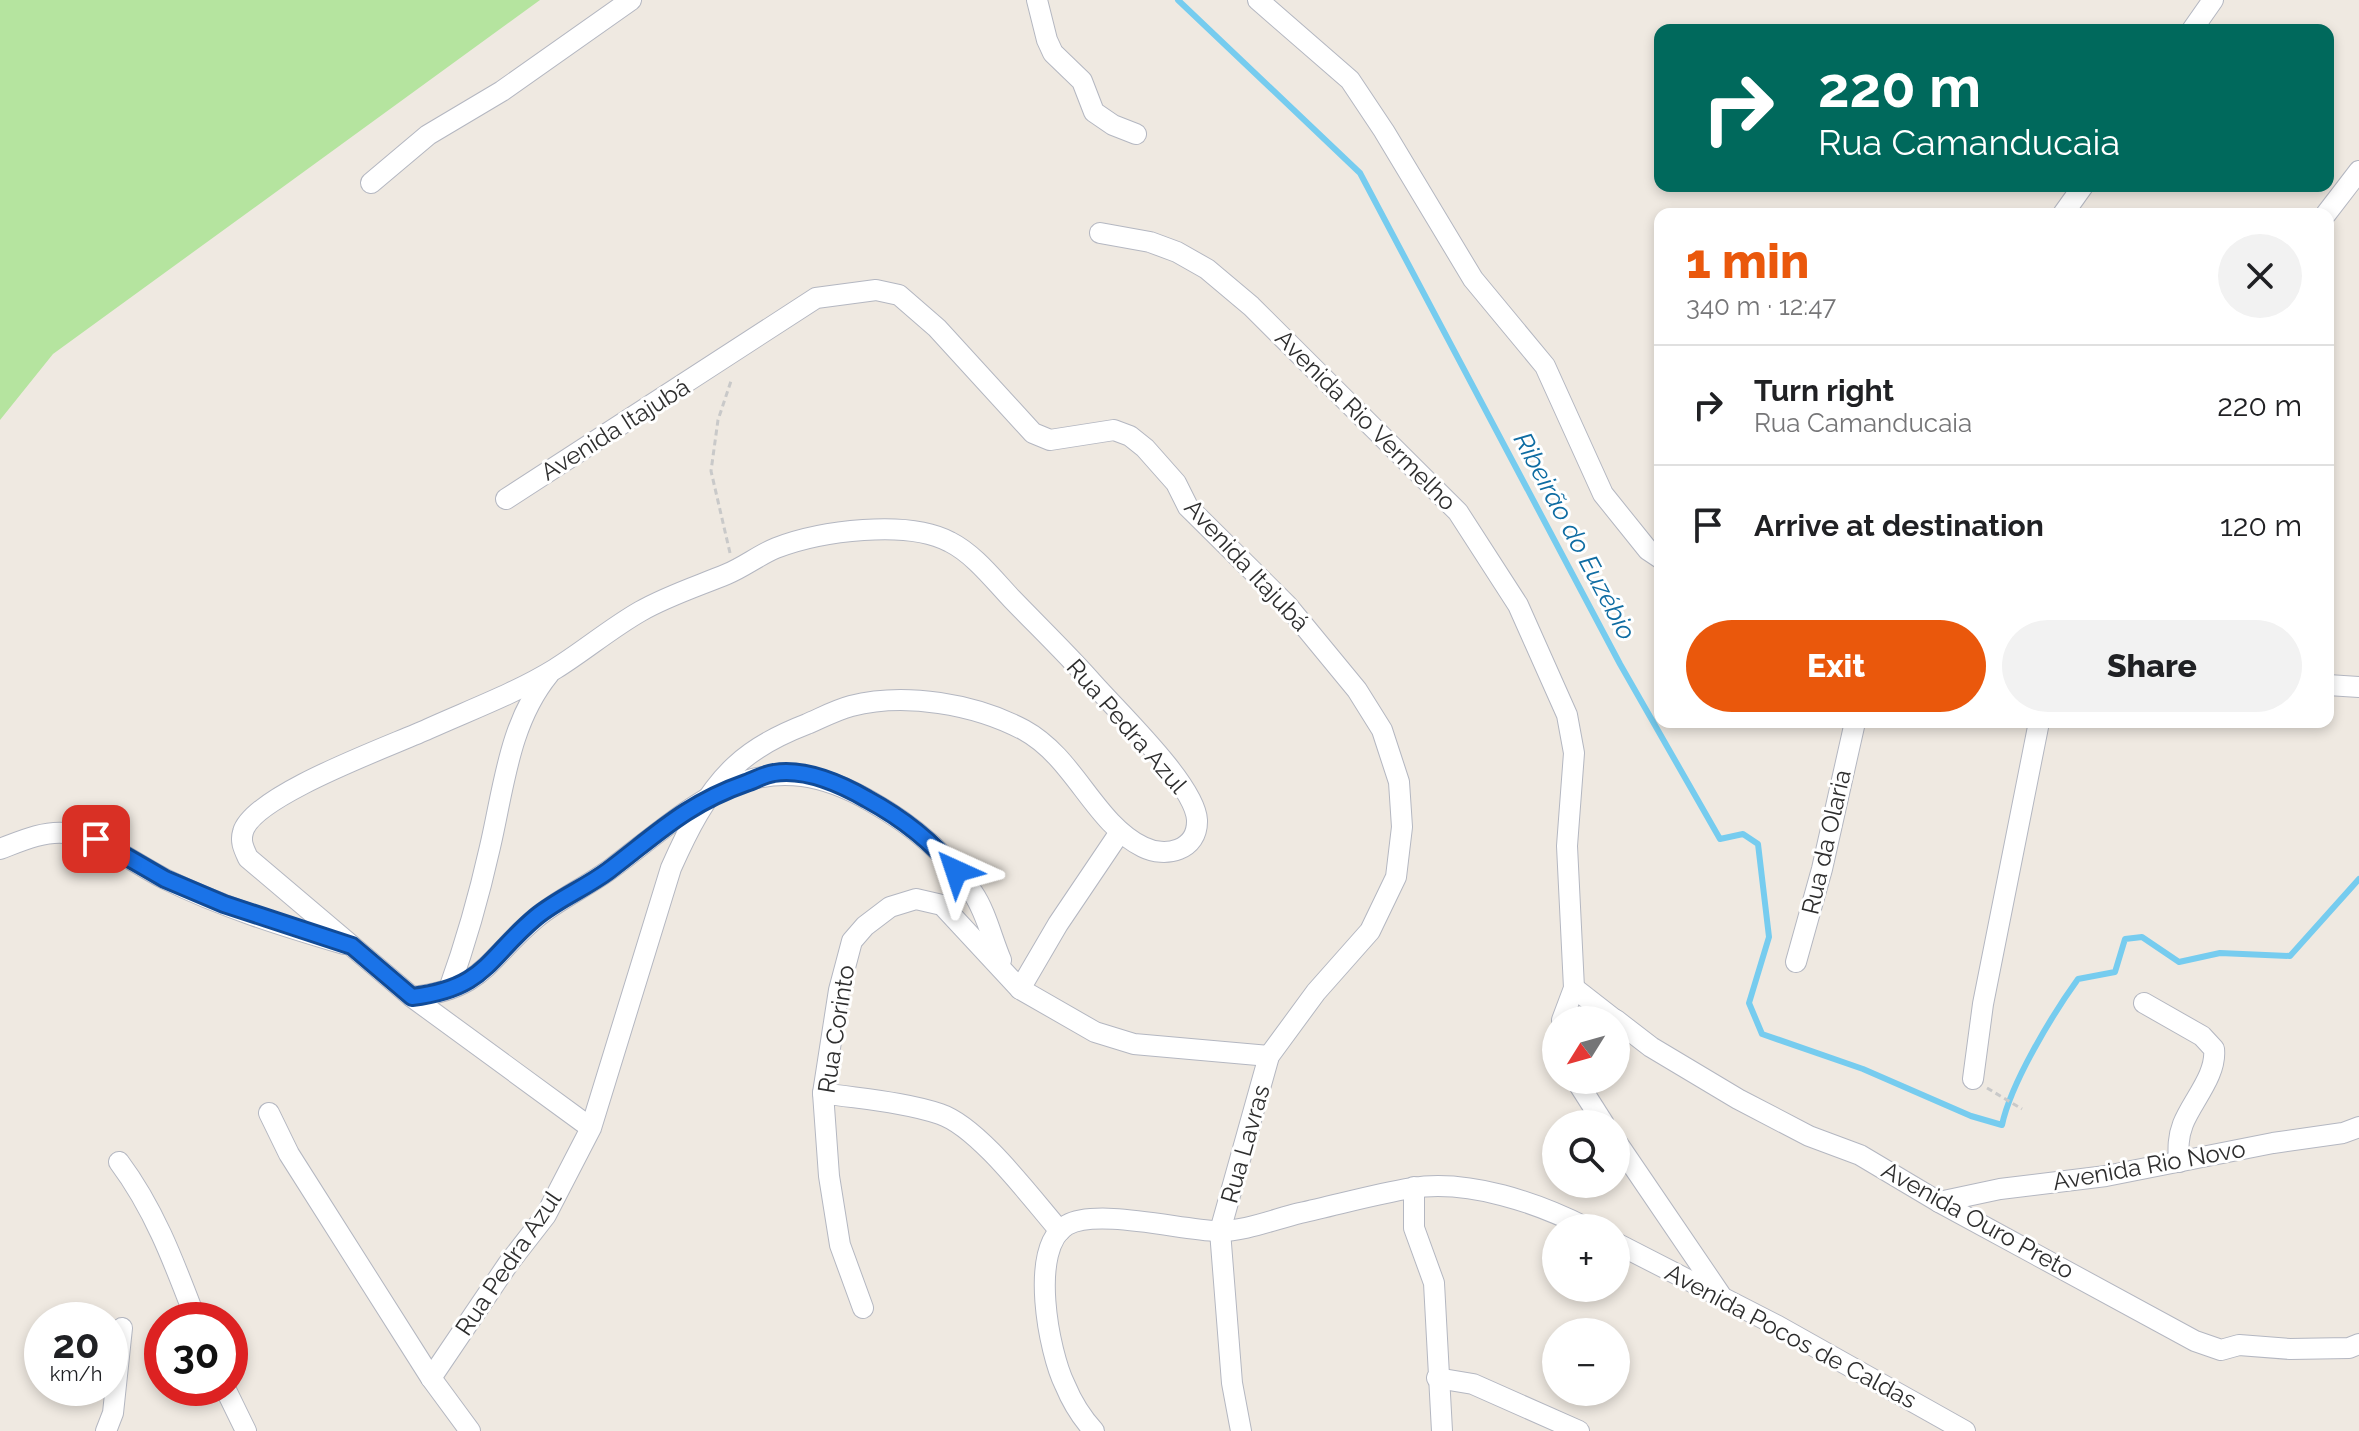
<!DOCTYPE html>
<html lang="en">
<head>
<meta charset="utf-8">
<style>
	:root { --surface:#fff; --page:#f2f2f2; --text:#202124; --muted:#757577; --line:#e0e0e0; --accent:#ea580c }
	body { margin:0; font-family:Raleway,sans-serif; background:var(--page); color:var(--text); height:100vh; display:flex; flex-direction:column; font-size:30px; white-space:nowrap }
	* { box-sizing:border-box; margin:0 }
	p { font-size:26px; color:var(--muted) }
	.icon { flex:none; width:44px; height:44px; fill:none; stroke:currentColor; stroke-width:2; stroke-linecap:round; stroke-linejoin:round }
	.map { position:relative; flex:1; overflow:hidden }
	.side { position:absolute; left:1654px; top:208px; width:680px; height:520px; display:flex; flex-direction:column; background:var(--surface); border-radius:16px; box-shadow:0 4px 12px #0003 }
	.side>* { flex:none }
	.top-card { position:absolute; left:1654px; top:24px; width:680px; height:168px; border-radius:16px; box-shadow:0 4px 12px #0003; background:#00695c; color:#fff; overflow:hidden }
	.needle { width:52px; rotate:233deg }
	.buttons { position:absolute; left:1542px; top:1006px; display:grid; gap:16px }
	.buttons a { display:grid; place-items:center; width:88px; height:88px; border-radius:50%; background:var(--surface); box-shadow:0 4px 12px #0003; font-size:40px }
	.speed { position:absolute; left:24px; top:1302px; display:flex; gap:16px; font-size:40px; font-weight:700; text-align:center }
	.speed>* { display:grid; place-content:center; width:104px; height:104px; border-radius:50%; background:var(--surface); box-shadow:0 4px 12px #0003; line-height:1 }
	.speed small { font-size:20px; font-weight:400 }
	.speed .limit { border:12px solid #d22; background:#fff; color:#111 }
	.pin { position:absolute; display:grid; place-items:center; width:68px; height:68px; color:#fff; margin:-34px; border-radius:16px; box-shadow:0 4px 12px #0006 }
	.me { position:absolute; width:88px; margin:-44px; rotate:318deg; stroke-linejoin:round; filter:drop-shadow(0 0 6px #0008) }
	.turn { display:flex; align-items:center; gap:28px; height:168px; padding:0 32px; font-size:36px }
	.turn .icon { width:104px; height:104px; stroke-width:2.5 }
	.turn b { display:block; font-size:56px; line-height:68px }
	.round { display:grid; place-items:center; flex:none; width:84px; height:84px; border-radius:42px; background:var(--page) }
	.headline { display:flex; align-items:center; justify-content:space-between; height:136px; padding:0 32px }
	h1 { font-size:48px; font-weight:800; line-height:60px; color:var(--accent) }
	.primary-button { display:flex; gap:16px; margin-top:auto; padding:16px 32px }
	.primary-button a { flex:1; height:92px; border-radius:48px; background:var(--accent); color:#fff; font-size:32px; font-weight:800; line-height:92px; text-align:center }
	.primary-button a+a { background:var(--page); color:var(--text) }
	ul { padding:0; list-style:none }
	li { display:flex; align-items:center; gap:24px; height:120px; padding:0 32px; border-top:2px solid var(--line) }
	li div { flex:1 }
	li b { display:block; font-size:30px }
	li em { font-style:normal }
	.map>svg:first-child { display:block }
</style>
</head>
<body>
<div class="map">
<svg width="2359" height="1431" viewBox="0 0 2359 1431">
	<rect width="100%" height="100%" fill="#efe9e1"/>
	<!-- green -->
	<path fill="#b5e49f" d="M0,0H540L53,354L0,420Z"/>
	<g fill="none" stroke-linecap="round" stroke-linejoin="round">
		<!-- stream -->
		<path stroke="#76ccef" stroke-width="6" d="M1178,0L1360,173L1620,664L1720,839L1743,834L1758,844L1769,937L1749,1003L1762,1034L1863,1069L1971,1116L2002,1125C2011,1083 2052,1015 2078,979L2115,972L2125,939L2142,937L2179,962L2220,953L2290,956L2359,879"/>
		<defs>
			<g id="minor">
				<path d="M1037,0L1047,40L1053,53L1082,81L1094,112L1113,125L1136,134"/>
				<path d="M1258,0L1350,80L1384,131L1473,279L1545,366L1603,494L1648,550L1660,558"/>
				<path d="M2192,30L2213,0"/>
				<path d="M371,183L428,135L502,91L631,0"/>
				<path d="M2063,214L2083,186"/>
				<path d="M2326,214L2359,171"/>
				<path d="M1100,233L1150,242L1177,252L1207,269L1251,306L1458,512L1518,605L1567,715L1574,753L1567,846L1574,988L1562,1020"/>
				<path d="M506,499L816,298L876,290L899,295L937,328L1033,433L1050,440L1114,430L1130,436L1145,448L1176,483L1188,507L1287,605L1357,690L1382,730L1399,782L1402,827L1396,877L1370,931L1316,992L1269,1056L1220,1231L1232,1383L1241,1431"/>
				<path d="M2328,685L2359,687"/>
				<path d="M0,849C21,841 43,831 65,833C103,837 131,862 165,879C222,907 283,926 344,944"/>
				<path d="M1796,962L1822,869L1855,722"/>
				<path d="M1574,988L1615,1020"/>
				<path d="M449,989C466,942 479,896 490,847C504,787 509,723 549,674"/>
				<path d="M1020,989L1058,924L1120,832"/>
				<path d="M412,997C485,989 487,959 536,918C559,899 588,886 612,868C698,803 759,737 870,801C911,824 947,853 973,893C986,912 992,939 1001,960"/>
				<path d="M2144,1003L2202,1036L2214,1049C2217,1075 2192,1101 2183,1124C2178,1137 2178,1148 2179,1162"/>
				<path d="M1616,1020L1651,1047L1738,1099L1809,1136L1860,1155L1939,1202L2195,1341L2221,1350L2239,1345L2290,1349L2349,1348L2359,1344"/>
				<path d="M1973,1079L1983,1004L2039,722"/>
				<path d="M1576,1080L1604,1124"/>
				<path d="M823,1093C861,1099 904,1102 940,1114C979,1127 1032,1199 1060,1231"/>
				<path d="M269,1113L289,1154L431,1378L470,1431"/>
				<path d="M1616,1141L1720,1294"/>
				<path d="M119,1162C155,1210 175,1265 196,1320"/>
				<path d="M1414,1187V1228L1434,1283L1442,1431"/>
				<path d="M1939,1202L2000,1189L2106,1176L2273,1143L2343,1133L2359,1127"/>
				<path d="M1616,1243L1778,1326L1965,1431"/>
				<path d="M863,1308L840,1245L829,1176L823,1093L839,990L852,941L865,926L890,907L916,899L942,905L1020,989L1095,1032L1134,1044L1269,1056"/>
				<path d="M431,1378L508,1264L546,1215L591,1128L671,868C687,832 706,793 735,766C756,746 781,734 807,724C821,718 836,710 851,706C905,692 975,704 1024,730C1075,758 1094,823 1143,847C1165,858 1198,851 1197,820C1195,784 1115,709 1090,680C1065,652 1038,626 1012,599C994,580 974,554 950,542C907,519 820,531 776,548C759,555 744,567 727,574C698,586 667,596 641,611C611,628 584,651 555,669C516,693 470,710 428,729C391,746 253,795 243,832C240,842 244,849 248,858L412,997L591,1128"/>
				<path d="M1437,1378L1473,1384L1579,1431"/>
				<path d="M225,1388L246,1431"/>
				<path d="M106,1431L113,1413L122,1328"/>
				<path d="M1094,1431C1082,1418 1072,1402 1065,1385C1049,1353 1028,1247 1067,1225C1097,1208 1181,1230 1217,1231C1243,1232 1275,1219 1300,1213C1337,1205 1375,1194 1412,1188C1469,1179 1538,1203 1587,1228"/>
			</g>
		</defs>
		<!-- minor casing -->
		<use href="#minor" stroke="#b4b7c1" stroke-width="22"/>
		<!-- path -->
		<g stroke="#c9c9c9" stroke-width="3" stroke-dasharray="6 4" stroke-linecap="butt">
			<path d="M730,553L711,471L718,420L732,378"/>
			<path d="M1987,1088L2022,1109"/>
		</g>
		<!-- minor -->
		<use href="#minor" stroke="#fff" stroke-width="20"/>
	</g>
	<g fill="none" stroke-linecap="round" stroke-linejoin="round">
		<defs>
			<path id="route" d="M96,839L165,879L224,904L352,946L412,997C486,988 487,958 536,917C558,899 585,888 608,871C657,834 686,804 746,783C755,780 765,774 774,773C805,768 841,784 867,799C902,818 931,840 956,871"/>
		</defs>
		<!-- route casing -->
		<use href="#route" stroke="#114b97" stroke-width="20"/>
		<!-- route -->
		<use href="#route" stroke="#1a73e8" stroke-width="14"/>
	</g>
	<g text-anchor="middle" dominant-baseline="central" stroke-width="6" stroke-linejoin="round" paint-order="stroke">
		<!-- street labels -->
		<g font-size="24" fill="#2e2e2e" stroke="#fff">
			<text transform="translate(1366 420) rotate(45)">Avenida Rio Vermelho</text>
			<text transform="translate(615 429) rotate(-32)">Avenida Itajubá</text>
			<text transform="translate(1247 565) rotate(47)">Avenida Itajubá</text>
			<text transform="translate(1127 726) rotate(49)">Rua Pedra Azul</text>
			<text transform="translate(1826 842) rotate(-77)">Rua da Olaria</text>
			<text transform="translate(836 1029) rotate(-81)">Rua Corinto</text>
			<text transform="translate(1245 1144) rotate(-74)">Rua Lavras</text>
			<text transform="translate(2149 1165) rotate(-10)">Avenida Rio Novo</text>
			<text transform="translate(1978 1220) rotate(29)">Avenida Ouro Preto</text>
			<text transform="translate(508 1263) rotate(-56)">Rua Pedra Azul</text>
			<text transform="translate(1791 1336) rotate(28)">Avenida Pocos de Caldas</text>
		</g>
		<!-- water labels -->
		<g font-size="26" font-style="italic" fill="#0e6ca2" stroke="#fff">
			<text transform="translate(1575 536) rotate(62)">Ribeirão do Euzébio</text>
		</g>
	</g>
</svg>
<div class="buttons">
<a><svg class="needle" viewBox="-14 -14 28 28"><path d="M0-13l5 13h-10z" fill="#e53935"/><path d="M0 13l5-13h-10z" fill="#757577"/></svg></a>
<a><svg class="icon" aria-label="search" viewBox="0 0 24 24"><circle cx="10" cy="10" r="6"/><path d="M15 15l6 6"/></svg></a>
<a>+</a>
<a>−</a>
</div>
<div class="speed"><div>20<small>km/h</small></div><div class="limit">30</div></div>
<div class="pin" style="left:96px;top:839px;background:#d93025"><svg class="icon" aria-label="arrive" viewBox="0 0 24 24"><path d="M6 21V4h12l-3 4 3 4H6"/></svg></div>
<svg class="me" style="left:956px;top:871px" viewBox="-20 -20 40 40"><path d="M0-17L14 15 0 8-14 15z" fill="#1a73e8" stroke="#fff" stroke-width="4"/></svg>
<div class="top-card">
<div class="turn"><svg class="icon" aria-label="right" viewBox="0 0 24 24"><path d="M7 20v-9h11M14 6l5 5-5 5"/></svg><div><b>220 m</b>Rua Camanducaia</div></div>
</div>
<section class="side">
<div class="headline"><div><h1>1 min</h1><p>340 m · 12:47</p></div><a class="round"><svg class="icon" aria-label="close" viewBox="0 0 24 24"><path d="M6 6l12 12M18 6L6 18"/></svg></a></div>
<ul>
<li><svg class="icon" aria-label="right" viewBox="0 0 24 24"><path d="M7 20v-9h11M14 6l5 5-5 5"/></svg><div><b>Turn right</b><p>Rua Camanducaia</p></div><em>220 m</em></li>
<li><svg class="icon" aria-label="arrive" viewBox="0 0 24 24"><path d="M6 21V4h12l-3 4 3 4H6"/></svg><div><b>Arrive at destination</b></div><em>120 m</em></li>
</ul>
<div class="primary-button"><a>Exit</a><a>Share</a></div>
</section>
</div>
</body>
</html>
